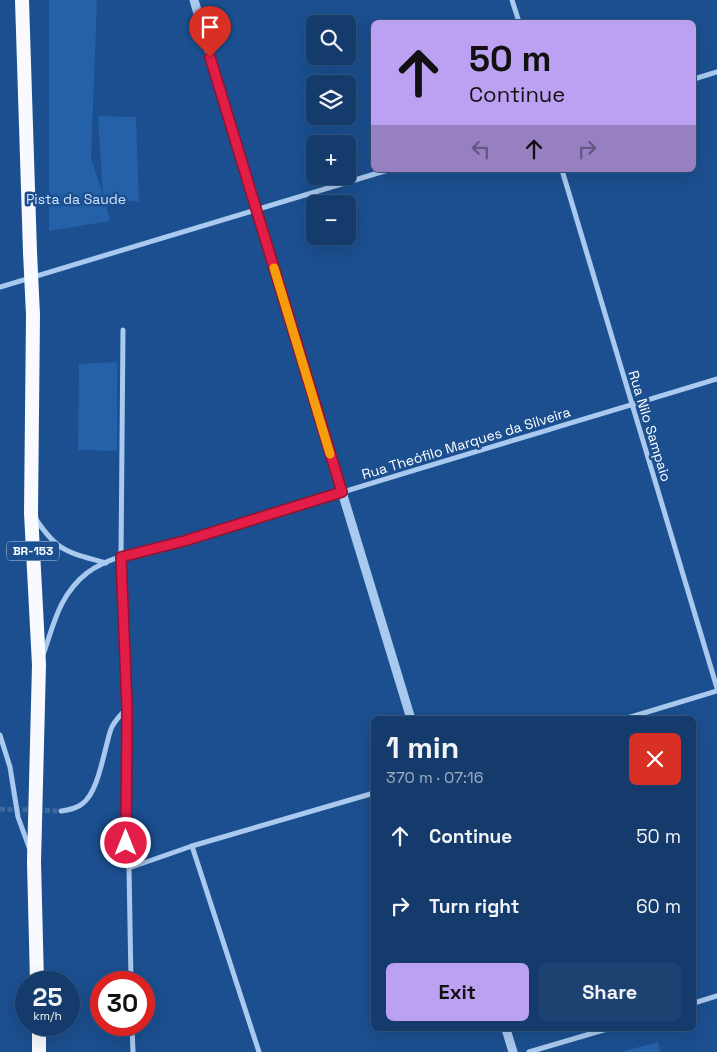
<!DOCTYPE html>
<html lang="en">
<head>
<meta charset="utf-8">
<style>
	:root { --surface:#143b6b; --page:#1d4271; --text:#f1f3f6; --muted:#9dadc1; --line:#33557e; --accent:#bca0f2 }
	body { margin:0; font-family:"Space Grotesk",sans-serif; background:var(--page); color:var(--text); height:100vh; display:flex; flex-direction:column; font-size:19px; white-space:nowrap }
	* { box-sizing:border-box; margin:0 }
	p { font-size:16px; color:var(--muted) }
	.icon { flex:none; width:28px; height:28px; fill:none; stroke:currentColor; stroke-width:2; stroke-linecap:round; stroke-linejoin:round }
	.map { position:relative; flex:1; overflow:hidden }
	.panel { position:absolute; left:371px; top:716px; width:325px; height:315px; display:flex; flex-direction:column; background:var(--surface); border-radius:8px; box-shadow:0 5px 20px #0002,0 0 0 1px var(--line) }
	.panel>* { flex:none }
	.banner { position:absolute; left:371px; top:20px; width:325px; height:152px; border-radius:8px; box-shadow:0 5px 20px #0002,0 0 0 1px var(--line); background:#bca0f2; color:#111; overflow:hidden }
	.fabs { position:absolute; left:306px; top:15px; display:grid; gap:10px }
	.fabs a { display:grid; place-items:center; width:50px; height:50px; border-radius:8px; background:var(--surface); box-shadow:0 5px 20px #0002,0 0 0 1px var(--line); font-size:25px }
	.speed { position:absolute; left:15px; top:971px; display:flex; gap:10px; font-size:25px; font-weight:700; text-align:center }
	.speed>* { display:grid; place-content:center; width:65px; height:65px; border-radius:50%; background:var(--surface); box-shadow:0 5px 20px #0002,0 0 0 1px var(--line); line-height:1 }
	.speed small { font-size:12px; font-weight:400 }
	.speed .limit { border:8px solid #d22; background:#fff; color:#111 }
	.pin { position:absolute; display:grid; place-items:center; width:42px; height:42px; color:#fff; margin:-51px -21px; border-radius:50% 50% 50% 0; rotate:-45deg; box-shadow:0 0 5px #0007 }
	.pin .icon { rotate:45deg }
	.me { position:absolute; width:55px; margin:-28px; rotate:0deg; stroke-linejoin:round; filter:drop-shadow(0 0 4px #0008) }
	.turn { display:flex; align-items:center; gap:18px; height:105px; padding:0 15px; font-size:22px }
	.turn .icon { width:65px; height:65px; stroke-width:2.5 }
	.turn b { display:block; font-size:35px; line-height:42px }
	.lanes { display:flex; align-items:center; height:48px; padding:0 15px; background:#0003; justify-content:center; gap:25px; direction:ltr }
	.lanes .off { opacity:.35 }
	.round { display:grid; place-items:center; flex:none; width:52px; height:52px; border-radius:8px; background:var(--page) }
	.overview { display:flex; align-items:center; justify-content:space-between; height:85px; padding:0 15px }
	h1 { font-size:30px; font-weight:700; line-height:38px }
	.primary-button { display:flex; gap:10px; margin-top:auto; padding:10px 15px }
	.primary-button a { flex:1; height:58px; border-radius:8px; background:var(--accent); color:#111; font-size:20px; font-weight:700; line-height:58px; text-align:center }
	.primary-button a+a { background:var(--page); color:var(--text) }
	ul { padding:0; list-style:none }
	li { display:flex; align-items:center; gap:15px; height:70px; padding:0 15px }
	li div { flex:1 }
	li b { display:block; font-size:19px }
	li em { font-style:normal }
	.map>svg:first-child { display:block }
</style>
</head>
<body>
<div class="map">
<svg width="717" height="1052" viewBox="0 0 717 1052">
	<rect width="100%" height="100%" fill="#1b4f8f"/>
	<!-- green -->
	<g fill="#2461a8">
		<path d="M49,0H97L91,158L103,195L98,116L136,117L139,202L104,198L110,221L49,231Z"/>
		<path d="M117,362V451L78,450L79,364Z"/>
		<path d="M658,1042L660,1052H621Z"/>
	</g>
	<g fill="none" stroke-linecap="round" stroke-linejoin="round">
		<!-- minor-tunnel -->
		<path stroke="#3d69a0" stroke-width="5" stroke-dasharray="5 2.5" stroke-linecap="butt" d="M0,809L61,811"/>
		<!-- minor -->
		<g stroke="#a9c9ee" stroke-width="5">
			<path d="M512,0L519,22"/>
			<path d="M694,79L717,72"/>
			<path d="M562,170L717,688"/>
			<path d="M0,287L388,170"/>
			<path d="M123,330L121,557L127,708L126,843L129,868L131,982"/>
			<path d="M35,518C41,527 49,538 58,545C71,555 90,558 106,563"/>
			<path d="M43,655C54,624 59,595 87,573C111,555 145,551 173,544C190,540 207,534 224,529C387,477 553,429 717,379"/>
			<path d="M624,719L717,691"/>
			<path d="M0,735L10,767L18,817L30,850"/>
			<path d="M61,811C68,810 76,809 82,804C99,792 104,749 111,729C114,721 121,715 127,708"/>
			<path d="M192,846L259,1052"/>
			<path d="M129,868L192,846L374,793"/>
			<path d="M694,1003L717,996"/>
			<path d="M132,1025L133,1052"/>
			<path d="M529,1052L607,1029"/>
		</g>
		<!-- tertiary -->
		<g stroke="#a9c9ee" stroke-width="9">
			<path d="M194,0L256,209L411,719"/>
			<path d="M506,1029L513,1052"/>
		</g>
		<!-- trunk -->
		<g stroke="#f8faff" stroke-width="14">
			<path d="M22,0L30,252"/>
			<path d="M33,315L31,513L39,665L34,862L37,982"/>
			<path d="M39,1025V1052"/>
		</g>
		<!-- trunk-bridge -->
		<path stroke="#f8faff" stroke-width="14" d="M30,252L33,315"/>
	</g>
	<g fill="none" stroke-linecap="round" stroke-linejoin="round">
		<defs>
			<path id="route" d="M126,843L127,708L121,557L184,541L342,492L210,57"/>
		</defs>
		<!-- route casing -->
		<use href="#route" stroke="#92132f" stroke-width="12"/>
		<!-- route -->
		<use href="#route" stroke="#e11d48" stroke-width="9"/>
		<!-- slow -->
		<path stroke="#f59e0b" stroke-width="9" d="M274,268L330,454"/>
	</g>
	<g text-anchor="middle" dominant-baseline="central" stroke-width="5" stroke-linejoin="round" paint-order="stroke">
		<!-- shield labels -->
		<rect fill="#1b4f8f" stroke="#bbcadd" stroke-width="1" x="7" y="541.5" width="52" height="19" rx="4"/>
		<g font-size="12" font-weight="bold" fill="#fff">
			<text x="33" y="551">BR-153</text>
		</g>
		<!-- park labels -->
		<g font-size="14" fill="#cfe3fa" stroke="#1b4f8f">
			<text x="76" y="199">Pista da Saude</text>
		</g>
		<!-- street labels -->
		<g font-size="14" fill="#fff" stroke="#1b4f8f">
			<text transform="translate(650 426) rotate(73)">Rua Nilo Sampaio</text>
			<text transform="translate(466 443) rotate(-17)">Rua Theófilo Marques da Silveira</text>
		</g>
	</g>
</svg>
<div class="fabs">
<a><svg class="icon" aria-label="search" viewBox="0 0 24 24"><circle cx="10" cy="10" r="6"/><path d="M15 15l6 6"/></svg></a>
<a><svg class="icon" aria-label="layers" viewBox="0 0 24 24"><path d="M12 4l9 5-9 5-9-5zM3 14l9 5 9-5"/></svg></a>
<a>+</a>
<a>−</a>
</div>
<div class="speed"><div>25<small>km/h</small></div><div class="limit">30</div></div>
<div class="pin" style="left:210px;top:57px;background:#d93025"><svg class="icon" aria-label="arrive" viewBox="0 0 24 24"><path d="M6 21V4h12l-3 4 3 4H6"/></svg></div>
<svg class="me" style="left:126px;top:843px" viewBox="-20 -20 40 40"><circle r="17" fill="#e11d48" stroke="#fff" stroke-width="3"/><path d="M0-11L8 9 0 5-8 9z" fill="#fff"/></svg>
<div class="banner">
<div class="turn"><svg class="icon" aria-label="ahead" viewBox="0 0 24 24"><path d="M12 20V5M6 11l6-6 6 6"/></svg><div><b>50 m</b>Continue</div></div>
<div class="lanes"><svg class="icon off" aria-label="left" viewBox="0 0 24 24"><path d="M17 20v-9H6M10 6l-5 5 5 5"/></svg><svg class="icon" aria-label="ahead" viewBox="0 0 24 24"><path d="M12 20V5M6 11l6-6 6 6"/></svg><svg class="icon off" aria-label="right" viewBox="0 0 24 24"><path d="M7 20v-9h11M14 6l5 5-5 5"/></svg></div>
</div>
<section class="panel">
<div class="overview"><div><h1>1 min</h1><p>370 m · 07:16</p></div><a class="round" style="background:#d93025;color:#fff"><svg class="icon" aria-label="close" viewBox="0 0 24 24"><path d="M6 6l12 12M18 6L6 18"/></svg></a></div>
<ul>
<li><svg class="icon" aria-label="ahead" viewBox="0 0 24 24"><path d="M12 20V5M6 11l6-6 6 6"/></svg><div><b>Continue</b></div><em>50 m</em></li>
<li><svg class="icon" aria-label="right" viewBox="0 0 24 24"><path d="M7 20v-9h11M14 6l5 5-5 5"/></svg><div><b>Turn right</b></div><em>60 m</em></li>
</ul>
<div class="primary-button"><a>Exit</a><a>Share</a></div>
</section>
</div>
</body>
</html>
